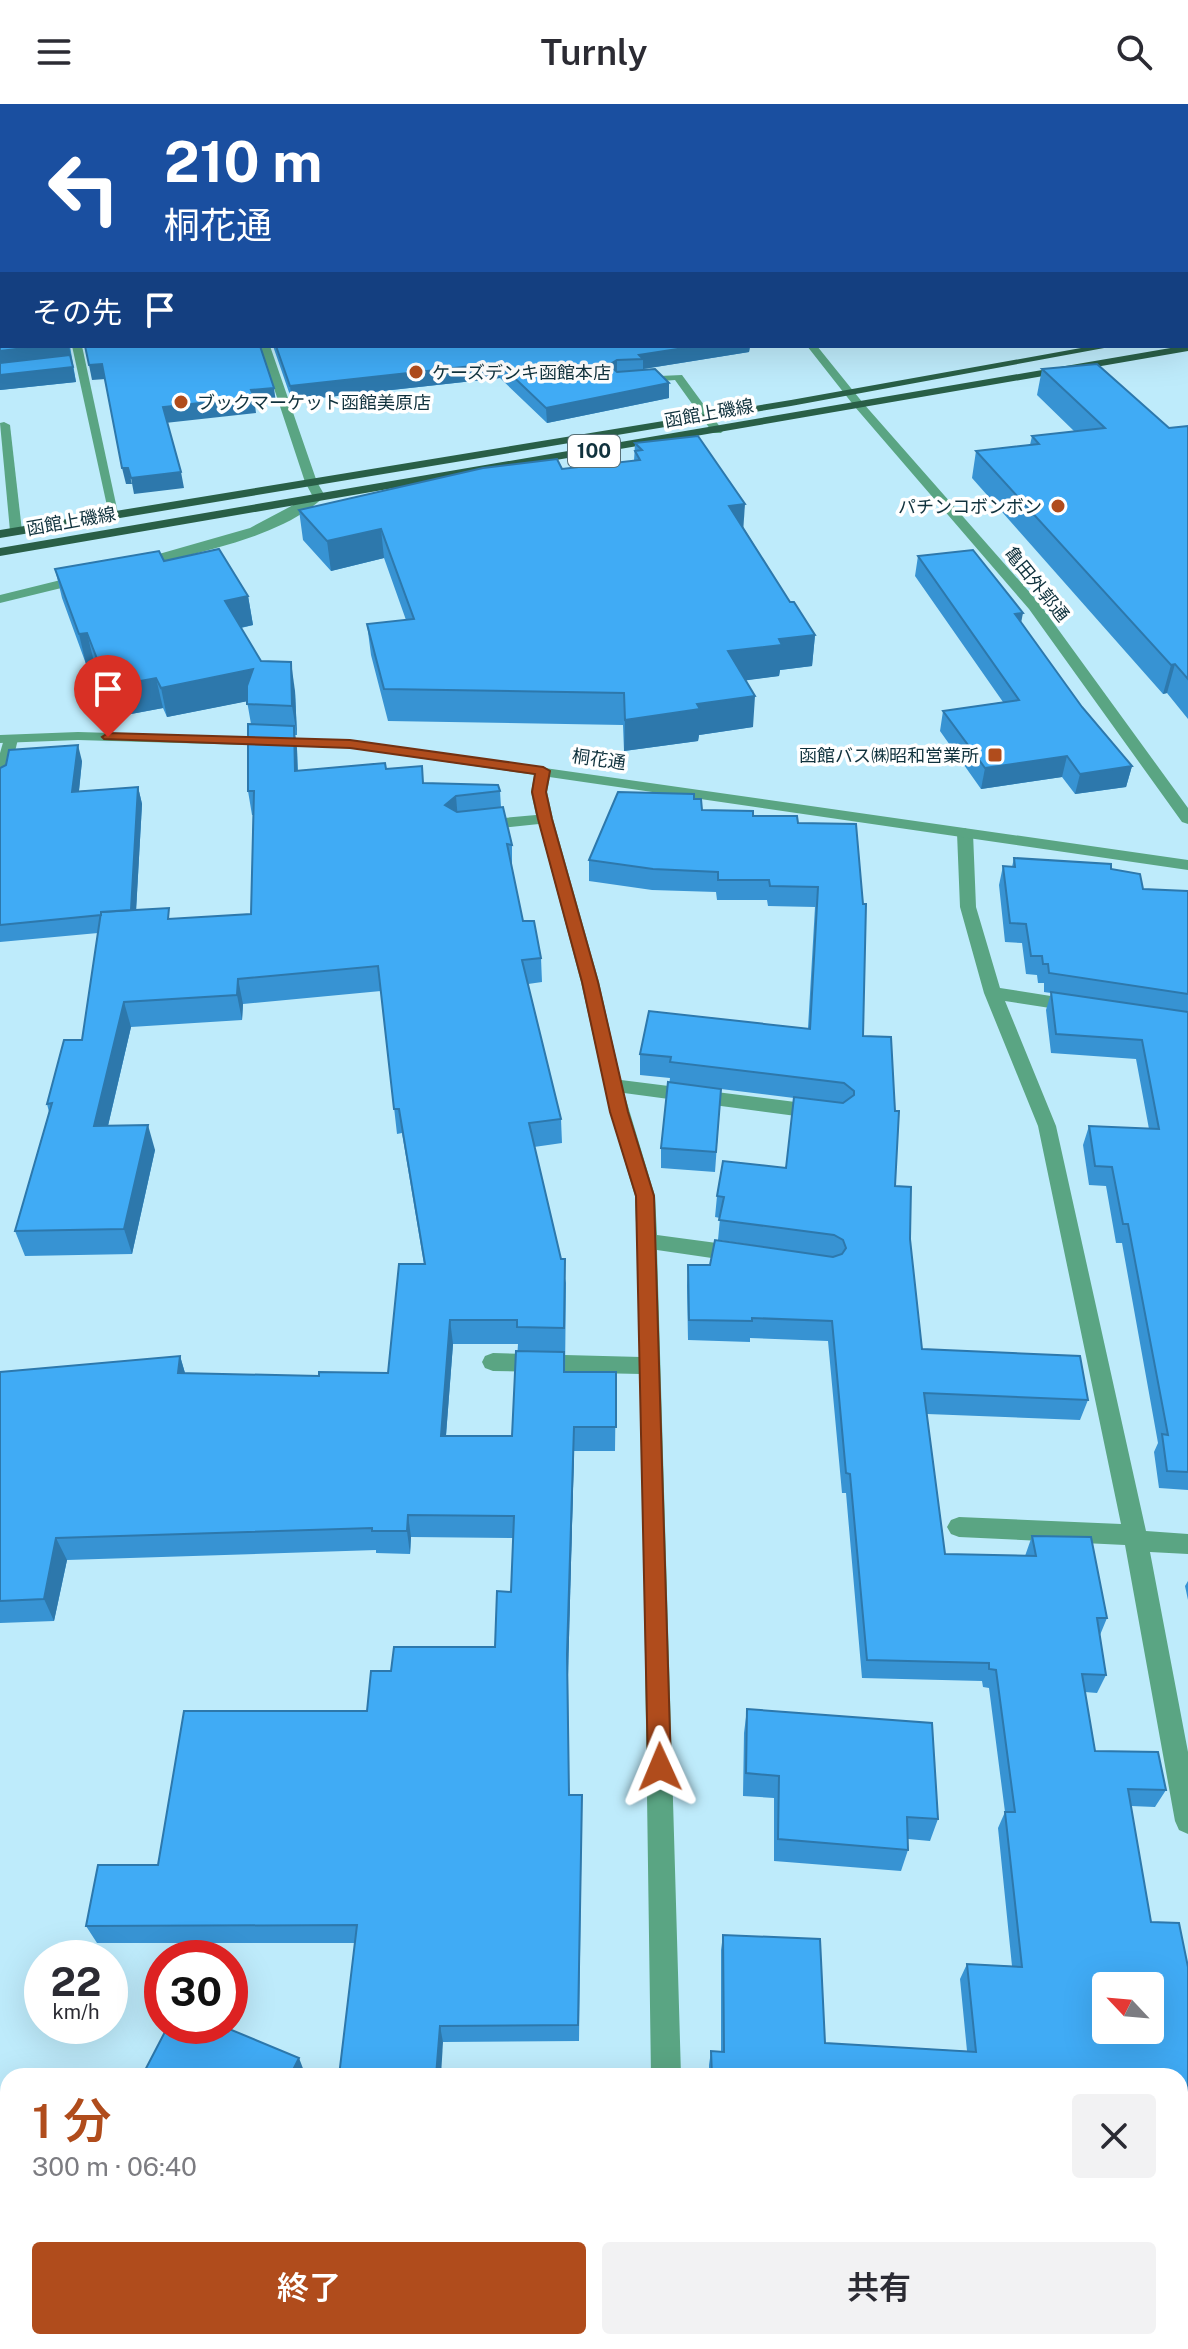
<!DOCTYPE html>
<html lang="ja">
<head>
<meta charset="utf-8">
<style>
	:root { --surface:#fff; --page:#f2f2f3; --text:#2b2b33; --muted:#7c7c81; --accent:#b04c1c }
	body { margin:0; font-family:"Public Sans","Noto Sans JP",sans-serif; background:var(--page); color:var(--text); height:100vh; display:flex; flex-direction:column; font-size:30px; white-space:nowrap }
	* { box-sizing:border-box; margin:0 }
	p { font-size:26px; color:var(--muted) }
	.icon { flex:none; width:44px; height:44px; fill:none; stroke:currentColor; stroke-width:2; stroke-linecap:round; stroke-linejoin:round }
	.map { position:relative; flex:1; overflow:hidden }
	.details { position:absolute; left:0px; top:1964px; width:1188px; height:282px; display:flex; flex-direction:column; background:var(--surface); border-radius:24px 24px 0 0; box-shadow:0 8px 32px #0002 }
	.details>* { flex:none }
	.banner { position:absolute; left:0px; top:0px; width:1188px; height:244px; box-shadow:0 8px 32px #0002; background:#1a4fa0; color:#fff; overflow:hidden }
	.needle { width:52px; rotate:296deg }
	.buttons { position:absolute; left:1092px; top:1868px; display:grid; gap:16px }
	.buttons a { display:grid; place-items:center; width:72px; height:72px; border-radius:8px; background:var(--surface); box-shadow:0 8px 32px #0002; font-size:40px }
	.speed { position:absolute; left:24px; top:1836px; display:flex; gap:16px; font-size:40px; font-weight:700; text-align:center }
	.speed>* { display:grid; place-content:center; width:104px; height:104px; border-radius:50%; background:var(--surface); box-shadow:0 8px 32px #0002; line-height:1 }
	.speed small { font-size:20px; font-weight:400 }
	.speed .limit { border:12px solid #d22; background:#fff; color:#111 }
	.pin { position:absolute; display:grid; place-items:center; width:68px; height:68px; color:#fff; margin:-82px -34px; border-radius:50% 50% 50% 0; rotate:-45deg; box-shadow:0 0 8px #0007 }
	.pin .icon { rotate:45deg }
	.me { position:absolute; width:88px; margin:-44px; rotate:359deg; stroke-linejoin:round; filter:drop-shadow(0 0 6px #0008) }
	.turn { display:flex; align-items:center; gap:28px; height:168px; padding:0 32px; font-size:36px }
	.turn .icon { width:104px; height:104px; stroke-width:2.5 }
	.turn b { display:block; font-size:56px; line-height:68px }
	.then { display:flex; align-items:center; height:76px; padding:0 32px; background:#0003; gap:16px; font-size:30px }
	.round { display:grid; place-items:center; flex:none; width:84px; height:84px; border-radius:8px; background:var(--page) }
	.summary { display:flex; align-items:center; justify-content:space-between; height:136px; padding:0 32px }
	h1 { font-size:48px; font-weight:600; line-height:60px; color:var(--accent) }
	.cta { display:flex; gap:16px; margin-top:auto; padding:16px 32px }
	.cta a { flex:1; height:92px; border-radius:8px; background:var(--accent); color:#fff; font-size:32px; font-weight:600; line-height:92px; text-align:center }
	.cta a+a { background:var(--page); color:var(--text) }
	header { display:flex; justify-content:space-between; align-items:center; height:104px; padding:0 32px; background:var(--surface); font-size:36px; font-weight:600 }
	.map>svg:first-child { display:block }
</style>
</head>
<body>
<header><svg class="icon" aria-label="menu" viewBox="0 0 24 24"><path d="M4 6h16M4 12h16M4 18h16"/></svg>Turnly<svg class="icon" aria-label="search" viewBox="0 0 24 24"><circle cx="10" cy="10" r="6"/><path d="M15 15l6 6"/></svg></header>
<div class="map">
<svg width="1188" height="2245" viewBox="0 0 1188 2245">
	<rect width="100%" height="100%" fill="#beebfb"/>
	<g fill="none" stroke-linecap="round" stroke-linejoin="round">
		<!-- service -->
		<g fill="#5aa583" fill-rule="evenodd">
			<path d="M682,271L723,327L721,329H713L675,276L637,279L632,276L637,273Z"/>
			<path d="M4,318L10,321L22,427L16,431L10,427L0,319Z"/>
		</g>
		<!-- minor -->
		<g fill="#5aa583" fill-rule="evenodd">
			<path d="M1186,201H1188L1186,208Z"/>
			<path d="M72,242H82L119,414L109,411Z"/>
			<path d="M11,631L18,635L8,677L0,682V649L4,635Z"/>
			<path d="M543,662L551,667L547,688L553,715L599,878L621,976L819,1001L828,1008L819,1015L624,989L655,1092L657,1131L739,1142L746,1145L749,1150L746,1155L739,1158L657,1146L681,1972H651L641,1270L493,1267L485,1264L482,1258L485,1252L493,1249L641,1253L635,1092L610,1008L581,878L539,720L482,726L474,721L482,716L536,711L531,688L535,667Z"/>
			<path d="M965,724L973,729L976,803L1000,884L1076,896L1085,902L1076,908L1005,897L1056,1022L1146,1427L1188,1430V1450L1150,1448L1188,1648V1730L1179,1726L1175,1717L1125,1441L959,1433L951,1430L947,1423L951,1416L959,1413L1121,1420L1038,1022L984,889L960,803L957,729Z"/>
			<rect x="655" y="2238" width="32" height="7"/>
		</g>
		<!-- tertiary -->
		<g fill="#5aa583" fill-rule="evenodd">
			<path d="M260,242H270L317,378L325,392C287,428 224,442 174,455C161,458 145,465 131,464V458L250,424L312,391L305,378Z"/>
			<path d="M807,242H817L863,299L1039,499L1188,704V720L1182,718L1029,505L855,303Z"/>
			<path d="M85,470L91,474L90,477L0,499V491Z"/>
			<path d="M78,628L350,636L1188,756V766L350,644L78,636L0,639V631Z"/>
		</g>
		<!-- primary -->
		<g fill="#295f47" fill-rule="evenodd">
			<rect x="1186" y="226" width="2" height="6"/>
			<path d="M1188,241V247L0,452V444Z"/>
			<path d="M1092,242H1115L791,302L0,434V426L791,296Z"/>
		</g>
	</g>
	<!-- wall -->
	<g fill="#3793d3" fill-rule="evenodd">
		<path d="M0,0H1188V188L1186,189V2H2V242H70L76,278L0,286Z"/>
		<path d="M273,242H750L749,248L643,265L669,279V294L547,319L500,274L292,297Z"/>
		<path d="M1042,265L1169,324L1188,322V615L1167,589L1163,590L972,374L976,347L1030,341L1032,332L1075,328L1037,291Z"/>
		<path d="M635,339L743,423L790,498L815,531L812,562L780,566L779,572L746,576L753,623L699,631L698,637L624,647L623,621L388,617L371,551L367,520L406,516L384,454L331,467L303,436L299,406L562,365L634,357Z"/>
		<path d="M918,452L1021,518L1082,603L1132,662L1126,683L1075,690L1062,673L981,685L940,627L943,607L1003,598L915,472Z"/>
		<path d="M164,457L248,492L253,521L241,524L261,557L295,587L297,631H295L297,645L298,667L386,665L424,679L500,687L501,703L512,741V765L523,817L541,854L542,878L528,880L561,1015L562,1039L534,1043L566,1179L565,1268H616L615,1347H574L568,1571L569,1691H582L579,1937L443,1938L355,1839H97L86,1822L158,1761L367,1607L391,1567L495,1543L511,1488L513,1434L411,1433L410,1450L376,1449V1446L67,1456L54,1517L0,1519V1268L180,1252L185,1269L319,1272L388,1269L424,1160L402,1029L397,1030L381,887L243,900L242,916L131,923L108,1022L155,1046L132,1150L25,1152L15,1127L49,1008L47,1000L82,936L98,829L0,838V664L82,657L79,687L138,683L142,700L136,806L172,815L251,810L253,711H252L248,687L251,620L247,597L167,613L163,604L115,613L94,558L86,560L62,494L55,465ZM453,1240H518L512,1332H446Z"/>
		<path d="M694,695L702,706L753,712L798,719L863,932L895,1082L910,1135L922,1245L1088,1296L1080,1316L927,1310L945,1450L1025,1452L1032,1432L1107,1514L1100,1531L1106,1571L1097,1589L1085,1588L1095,1647L1166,1686L1155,1703L1131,1702L1151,1818L1188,1863V2182H1180V1972H709V1961L711,1947L721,1948V1846L723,1831L825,1939L967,1947L960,1875L967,1860L1012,1862L998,1724L1005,1708L989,1584L983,1583L982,1577L862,1574L846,1389H842L828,1237L750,1234V1238L688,1236L687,1182L688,1161H710L833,1153L718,1136L720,1114L715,1113L717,1092L786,1064L794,994L721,985L715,1068L661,1064V1044L670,974L640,971V950L808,924L815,803L768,802L767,796H717L716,788L652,786L589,777V756Z"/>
		<path d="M1014,754L1111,765L1143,785L1188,787V1386L1159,1384L1154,1348L1158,1339L1122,1139H1116L1106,1082L1089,1081L1083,1041L1089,1022L1149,1025L1136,955L1051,949L1046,906L1051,889L1044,888V879H1038L1037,871L1026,870L1022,839L1005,838L999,781L1003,762L1012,763Z"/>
		<path d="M1188,1477V1496L1185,1482Z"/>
		<path d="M747,1605L938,1715L930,1737L908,1735V1746L901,1767L774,1757V1694L743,1692L744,1629Z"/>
		<path d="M307,2238H581V2245Z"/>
	</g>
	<!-- shaded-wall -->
	<g fill="#2d78ac">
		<path d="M1186,175H1188V188L1186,189Z"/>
		<path d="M40,242H69L71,253L0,262V247Z"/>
		<path d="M697,242H750L749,248L643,265V255L639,251Z"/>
		<path d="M617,256V271L609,261Z"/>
		<path d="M499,259L500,274L292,297L290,282Z"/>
		<path d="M102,260L106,275L92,276L89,261Z"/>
		<path d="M73,263L76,278L0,286V271Z"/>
		<path d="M669,279V294L547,319L546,304Z"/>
		<path d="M274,284L276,299L255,301L256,309L165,319L163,303L251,286Z"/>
		<path d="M122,364H128L132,380H126Z"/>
		<path d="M181,368L184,384L134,390L131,374Z"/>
		<path d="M745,400L743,429L729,402Z"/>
		<path d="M381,425L384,454L331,467L327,437Z"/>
		<path d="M248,492L253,521L230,526L225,497Z"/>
		<path d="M1023,509L1019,529L1015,510Z"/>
		<path d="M87,529L94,558L86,560L79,530Z"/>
		<path d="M815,531L812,562L780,566L779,572L726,579L728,547L779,535Z"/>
		<path d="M291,558L295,587L297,631L292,602Z"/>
		<path d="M1175,560L1167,589L1163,590L1171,561Z"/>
		<path d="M253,565L258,595L167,613L161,584Z"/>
		<path d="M156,574L163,604L115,613L108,583Z"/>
		<path d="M755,592L753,623L699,631L698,637L624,647L625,616L697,600Z"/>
		<path d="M294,622L297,645L298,691L295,667Z"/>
		<path d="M78,641L82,657L77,705L72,688Z"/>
		<path d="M1067,652L1062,673L981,685L985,664Z"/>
		<path d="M1132,662L1126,683L1075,690L1080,670Z"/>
		<path d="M138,683L142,700L135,826L131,808Z"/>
		<path d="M456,692L458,716L445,701Z"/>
		<path d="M238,875L243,900L242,916L237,891Z"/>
		<path d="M124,898L131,923L102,1047L94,1022Z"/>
		<path d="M148,1021L155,1046L132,1150L124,1125Z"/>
		<path d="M450,1216L453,1240L444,1356L441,1332Z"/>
		<path d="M180,1252L187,1276L178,1269Z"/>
		<path d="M574,1323V1347L568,1571L567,1550Z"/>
		<path d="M408,1411L411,1433L410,1450L407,1427Z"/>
		<path d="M56,1434L67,1456L54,1517L44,1495Z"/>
		<path d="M440,1922L443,1938L441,1972H436Z"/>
		<path d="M299,1954L304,1967L302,1972H290Z"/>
		<path d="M392,2238H397V2245H391Z"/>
	</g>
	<!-- building -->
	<g fill="#40abf5" stroke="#2d78ac" stroke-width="2" fill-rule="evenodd">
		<path d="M0,0H1188V51H1187L1186,59V2H2V65L0,64L1,24H0Z"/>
		<path d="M1186,59L1188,60V81L1186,90L1188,91V139L1187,138L1188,175H1186Z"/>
		<path d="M2,65V242H40L0,247V74Z"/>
		<path d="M85,242H260L274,284L251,286L254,293L163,303L181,368L131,374L128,364H122L102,260L89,261Z"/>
		<path d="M276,242H697L639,251L643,255L617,256L609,261L617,268L655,265L669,279L546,304L499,259L290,282Z"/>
		<path d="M70,251L73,263L0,271V259Z"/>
		<path d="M1097,260L1169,324L1188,322V575L1175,560L1171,561L976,347L1039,340L1032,332L1105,324L1042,265Z"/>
		<path d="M698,332L745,400L729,402L790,498H794L815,531L779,535L782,541L728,547L755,592L697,600L700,605L625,616L624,589L384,585L367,520L414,515L381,425L327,437L299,406L483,364L557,355L562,365L640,356L635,347L642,346L635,339Z"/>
		<path d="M219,445L248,492L225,497L261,557L291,558L292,602L247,600V582L253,565L161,584L156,574L108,583L87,529L79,530L55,465L159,447L164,457Z"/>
		<path d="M973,446L1023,509L1015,510L1082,603L1132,662L1080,670L1067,652L985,664L943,607L1019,596L918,452Z"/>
		<path d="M248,620L294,622L295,667L385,659L386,665L422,662L423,679L498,681L500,687L456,692L445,701L457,708L503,703L512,741L507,740L523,817H534L541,854L522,856L561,1015L529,1019L561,1155H565L564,1224L517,1223V1216H450L441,1332H512L516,1247L564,1248V1268H616V1323H574L567,1550L569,1691H582L578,1921L440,1922L436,1972H339L357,1821L86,1822L98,1761H158L184,1607H367L371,1567H391L394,1543H495L497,1487L511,1488L514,1412L408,1411L407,1427H372V1424L56,1434L44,1495L0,1497V1268L180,1252L178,1269L319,1272V1268L388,1269L399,1160H425L399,1005H394L378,862L238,875L237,891L124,898L94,1022L148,1021L124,1125L15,1127L52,999L47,1000L64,936H82L101,808L169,804L168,815L251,810L254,687H248Z"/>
		<path d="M78,641L72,688L138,683L131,806L101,808V811L0,821V664L6,661L9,646Z"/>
		<path d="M618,688L694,690V695H701L702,706L753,707V712H797L798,719L856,720L863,800H866L863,932L891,933L895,1007H899L895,1082L911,1083L910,1135L922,1245L1080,1252L1088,1296L924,1289L945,1450L1036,1452L1032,1432L1091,1433L1107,1514H1097L1106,1571L1082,1570L1095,1647L1158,1648L1166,1686L1128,1685L1151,1818L1179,1819L1188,1863V2172L1180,2171V1972H712L711,1947L724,1948L723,1831L820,1835L825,1939L976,1948L967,1860L1022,1863L1005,1708H1015L996,1566L989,1565V1559L867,1556L850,1370L846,1369L832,1217L752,1214V1217L689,1216L688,1161H710L715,1136L833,1153L842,1150L846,1144L843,1136L834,1131L719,1116L724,1093L717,1092L723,1057L786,1064L794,993L843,999L854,991V987L844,979L670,958L671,953L640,950L649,907L810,925L818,783L770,782L769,776H718V768L653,765L589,756ZM1106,1882H1150V1926H1106Z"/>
		<path d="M1014,754L1111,760V765L1140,770L1143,785L1188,787V890L1049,869L1048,860H1043L1042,852H1031L1026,820L1010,819L1003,762L1015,763Z"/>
		<path d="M1051,888L1188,908V1368L1167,1367L1162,1330L1168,1331L1128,1120H1123L1112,1063L1095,1062L1089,1022L1159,1025L1142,936L1056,930Z"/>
		<path d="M668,978L721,985L716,1048L661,1044Z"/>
		<path d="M747,1605L932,1619L938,1715L907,1713L908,1746L778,1735L779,1672L746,1669Z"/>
		<path d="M168,1922H222L299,1954L290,1972H142Z"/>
		<path d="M307,2238H392L391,2245H307Z"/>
	</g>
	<!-- route -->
	<path fill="#b04c1c" stroke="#723112" stroke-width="2" d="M108,629L350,636L543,663L550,667L546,688L552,715L598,878L628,1008L654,1092L671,1663L668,1671L660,1675L651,1671L648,1663L636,1092L610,1008L582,878L538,715L532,688L535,670L350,644L104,635L102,633Z"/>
	<!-- markers -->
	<g fill="#b04c1c" stroke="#fff" stroke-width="3">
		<circle cx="416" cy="268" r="8"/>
		<circle cx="181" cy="298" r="8"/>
		<circle cx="1058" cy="402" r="8"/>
		<rect x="987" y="643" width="16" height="16" rx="4"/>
	</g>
	<g text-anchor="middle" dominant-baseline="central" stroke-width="7" stroke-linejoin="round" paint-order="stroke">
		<!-- far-poi labels -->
		<g font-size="18" fill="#10323d" stroke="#fff" text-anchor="start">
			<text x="432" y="268">ケーズデンキ函館本店</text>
			<text x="197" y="298">ブックマーケット函館美原店</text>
			<text x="1042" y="402" text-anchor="end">パチンコボンボン</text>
			<text x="979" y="651" text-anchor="end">函館バス㈱昭和営業所</text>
		</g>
		<!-- far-street labels -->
		<g font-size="18" fill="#10323d" stroke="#fff">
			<text transform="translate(709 309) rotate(-10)">函館上磯線</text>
			<text transform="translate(71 417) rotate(-10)">函館上磯線</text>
			<text transform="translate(1037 480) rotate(51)">亀田外郭通</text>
			<text transform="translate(599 655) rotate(8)">桐花通</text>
		</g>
		<!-- shield labels -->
		<rect fill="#fff" stroke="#587077" stroke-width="2" x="568" y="331" width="52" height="32" rx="6"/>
		<g font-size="20" font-weight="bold" fill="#10323d">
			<text x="594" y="347">100</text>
		</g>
	</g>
</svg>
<div class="buttons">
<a><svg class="needle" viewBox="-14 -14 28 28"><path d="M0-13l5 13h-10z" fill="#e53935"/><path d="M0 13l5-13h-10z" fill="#7c7c81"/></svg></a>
</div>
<div class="speed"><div>22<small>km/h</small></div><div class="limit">30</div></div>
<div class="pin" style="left:108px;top:633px;background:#d93025"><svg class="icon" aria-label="arrive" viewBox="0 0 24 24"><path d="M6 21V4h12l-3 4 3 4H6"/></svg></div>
<svg class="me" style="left:660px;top:1663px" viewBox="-20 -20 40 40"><path d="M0-17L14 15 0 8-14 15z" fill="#b04c1c" stroke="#fff" stroke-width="4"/></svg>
<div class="banner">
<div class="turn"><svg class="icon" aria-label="left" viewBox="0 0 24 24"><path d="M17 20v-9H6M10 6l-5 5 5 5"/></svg><div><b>210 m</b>桐花通</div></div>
<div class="then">その先<svg class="icon" aria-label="arrive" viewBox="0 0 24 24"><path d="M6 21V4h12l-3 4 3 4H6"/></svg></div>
</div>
<section class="details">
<div class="summary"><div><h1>1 分</h1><p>300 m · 06:40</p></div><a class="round"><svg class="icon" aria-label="close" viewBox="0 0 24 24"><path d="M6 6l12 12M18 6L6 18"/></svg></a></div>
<div class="cta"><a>終了</a><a>共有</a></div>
</section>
</div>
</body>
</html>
